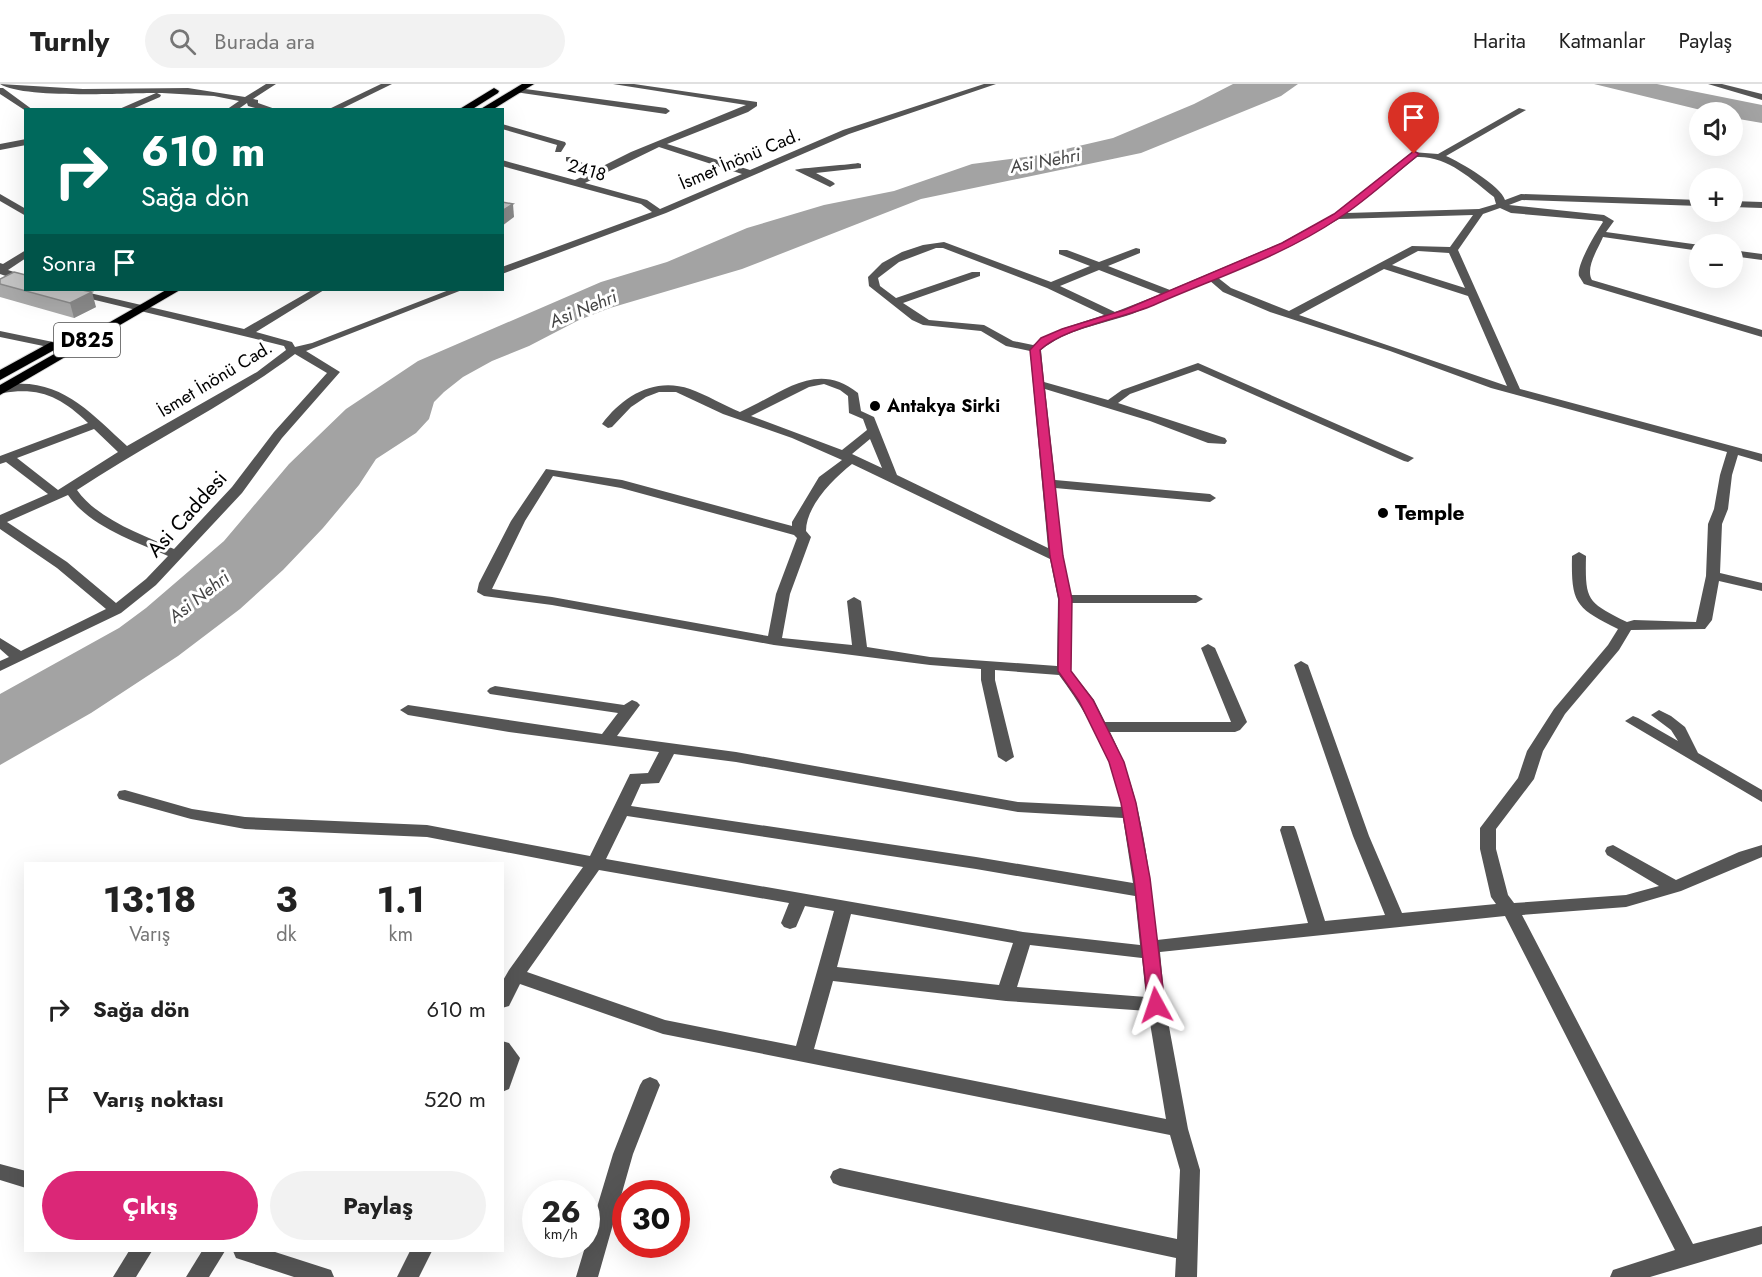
<!DOCTYPE html>
<html lang="tr">
<head>
<meta charset="utf-8">
<style>
	:root { --surface:#fff; --page:#f2f2f2; --text:#222; --muted:#767676; --line:#e0e0e0; --accent:#db2777 }
	body { margin:0; font-family:Jost,sans-serif; background:var(--page); color:var(--text); height:100vh; display:flex; flex-direction:column; font-size:22px; white-space:nowrap }
	* { box-sizing:border-box; margin:0 }
	p { font-size:20px; color:var(--muted) }
	.icon { flex:none; width:33px; height:33px; fill:none; stroke:currentColor; stroke-width:2; stroke-linecap:round; stroke-linejoin:round }
	.map { position:relative; flex:1; overflow:hidden }
	.sheet { position:absolute; left:24px; top:778px; width:480px; height:390px; display:flex; flex-direction:column; background:var(--surface); border-radius:0px; box-shadow:0 6px 24px #0002 }
	.sheet>* { flex:none }
	.top-card { position:absolute; left:24px; top:24px; width:480px; height:183px; border-radius:0px; box-shadow:0 6px 24px #0002; background:#00695c; color:#fff; overflow:hidden }
	.buttons { position:absolute; left:1689px; top:18px; display:grid; gap:12px }
	.buttons a { display:grid; place-items:center; width:54px; height:54px; border-radius:50%; background:var(--surface); box-shadow:0 6px 24px #0002; font-size:30px }
	.speed { position:absolute; left:522px; top:1096px; display:flex; gap:12px; font-size:30px; font-weight:700; text-align:center }
	.speed>* { display:grid; place-content:center; width:78px; height:78px; border-radius:50%; background:var(--surface); box-shadow:0 6px 24px #0002; line-height:1 }
	.speed small { font-size:15px; font-weight:400 }
	.speed .limit { border:9px solid #d22; background:#fff; color:#111 }
	.pin { position:absolute; display:grid; place-items:center; width:51px; height:51px; color:#fff; margin:-62px -26px; border-radius:50% 50% 50% 0; rotate:-45deg; box-shadow:0 0 6px #0007 }
	.pin .icon { rotate:45deg }
	.me { position:absolute; width:66px; margin:-33px; rotate:355deg; stroke-linejoin:round; filter:drop-shadow(0 0 4px #0008) }
	.turn { display:flex; align-items:center; gap:21px; height:126px; padding:0 18px; font-size:27px }
	.turn .icon { width:78px; height:78px; stroke-width:2.5 }
	.turn b { display:block; font-size:42px; line-height:51px }
	.then { display:flex; align-items:center; height:57px; padding:0 18px; background:#0003; gap:12px; font-size:22px }
	.eta { display:flex; justify-content:space-evenly; align-items:center; height:102px; text-align:center }
	.eta b { font-size:36px; font-weight:700; line-height:42px }
	.primary-button { display:flex; gap:12px; margin-top:auto; padding:12px 18px }
	.primary-button a { flex:1; height:69px; border-radius:36px; background:var(--accent); color:#fff; font-size:24px; font-weight:700; line-height:69px; text-align:center }
	.primary-button a+a { background:var(--page); color:var(--text) }
	ul { padding:0; list-style:none }
	li { display:flex; align-items:center; gap:18px; height:90px; padding:0 18px }
	li div { flex:1 }
	li b { display:block; font-size:22px }
	li em { font-style:normal }
	header { display:flex; align-items:center; gap:36px; box-sizing:border-box; height:84px; padding:0 30px; background:var(--surface); border-bottom:2px solid var(--line) }
	header strong { font-size:28px }
	nav { display:flex; gap:33px; margin-inline-start:auto; font-size:21px }
	.search { width:420px; height:54px; background:var(--page); display:flex; align-items:center; gap:15px; box-sizing:border-box; padding:0 21px; border-radius:33px; color:var(--muted); font-size:22px }
	.map>svg:first-child { display:block }
</style>
</head>
<body>
<header>
<strong>Turnly</strong>
<div class="search"><svg class="icon" aria-label="search" viewBox="0 0 24 24"><circle cx="10" cy="10" r="6"/><path d="M15 15l6 6"/></svg>Burada ara</div>
<nav><a>Harita</a><a>Katmanlar</a><a>Paylaş</a></nav>
</header>
<div class="map">
<svg width="1762" height="1193" viewBox="0 0 1762 1193">
	<rect width="100%" height="100%" fill="#fff"/>
	<!-- water -->
	<g fill="#a3a3a3">
		<path d="M1233,0H1298L1281,12L1141,69L921,115L742,185L610,224L579,236L529,262L492,277L463,293L444,308L434,318L429,335L416,349L376,375L359,401L323,444L283,486L240,525L178,572L91,629L0,681V610L119,544L146,524L224,457L289,380L346,325L418,277L601,198L667,178L747,144L824,121L894,107L972,80L1040,71L1113,54L1194,20Z"/>
		<path d="M1594,0H1657L1762,21V39L1733,34L1732,28H1709Z"/>
	</g>
	<g fill="none" stroke-linecap="round" stroke-linejoin="round">
		<defs>
			<g id="highway">
				<path d="M522,0H534L492,26H479Z"/>
				<path d="M494,4L499,7L498,9L471,26H458Z"/>
				<path d="M166,206H180L0,311V301Z"/>
				<path d="M51,258L56,259L58,262L56,265L0,296V286Z"/>
			</g>
		</defs>
		<!-- highway casing -->
		<use href="#highway" stroke="#dbdbdb" stroke-width="2"/>
		<!-- minor -->
		<g fill="#555" fill-rule="evenodd">
			<path d="M0,0L83,5L188,4L245,13L266,0H276L253,15L258,16V19L278,26H262L248,22L247,19L237,26H226L239,17L214,12L162,9H157L161,11L160,13L130,26H117L156,9C125,9 23,15 0,0Z"/>
			<path d="M381,0H392L339,26H327Z"/>
			<path d="M613,0H634L757,18V22L748,28L667,60L750,86L843,46L984,0H996L849,50L666,129L502,190V183L652,128L641,120L502,82V76L575,96L588,90L566,77V73H572L595,86L631,68L746,21ZM659,63L742,90L660,125L647,116L585,99Z"/>
			<path d="M1708,0H1722L1762,10V16Z"/>
			<path d="M0,4H3L33,26H26V27L0,10Z"/>
			<path d="M518,4L666,24L670,27L666,30L515,8L514,6Z"/>
			<path d="M1519,24L1526,26L1446,72C1460,78 1501,102 1505,116L1521,110L1700,116V122L1522,116L1509,121L1604,131L1614,137L1606,148L1700,161V167L1603,153C1598,165 1585,184 1592,196L1762,246V253L1584,200C1584,200 1579,192 1579,192C1576,181 1597,147 1603,138L1602,137L1511,129L1500,124L1483,130L1458,166L1520,305L1762,370V378L1738,371L1732,391L1728,425L1722,440L1720,489L1762,499V507L1719,497L1712,536L1705,545L1631,546L1619,566L1565,630L1543,667L1534,695L1496,745V765L1508,811L1514,819L1626,811L1659,802L1607,771L1605,767L1607,763L1613,761L1676,796L1739,768L1762,761V773L1681,807L1626,823L1522,831L1693,1160L1762,1142V1160L1650,1193H1610L1613,1186L1675,1166L1505,832L1160,868L1165,921L1188,1045L1200,1086L1197,1193H1175L1176,1174L840,1102L833,1099L830,1093L833,1087L840,1084L1177,1155L1180,1086L1170,1051L663,950L520,900L509,922L502,924V898L509,886L583,783L427,753L245,745L191,735L119,715L117,711L119,707L125,706L192,725L245,733L427,741L590,772L630,690L648,689L659,668L509,648L408,631L400,626L408,621L602,650L618,629L490,610L487,607L490,604L495,602L624,621L632,616L637,618L640,621L617,652L736,668L1018,718L1122,723C1113,675 1088,630 1059,591L995,586V596L1014,673L1006,678L998,673L981,596V585L930,581L774,561L552,521L484,512L477,508L479,499L511,437L546,385L622,396L792,442V438L819,393L842,376L792,354L723,330L676,308H659L646,313L631,323L612,343L608,344L602,340C623,312 654,293 690,305C707,311 723,321 740,328C781,310 816,275 858,309L861,327L874,333L897,391L1048,464L1030,267L1006,262L981,247L923,241L912,236L869,202L868,193L882,179L902,168L923,161L944,158L1051,198L1090,182L1059,170V166H1067L1099,178L1136,164L1140,165V169L1108,182L1170,206L1281,159L1334,130L1412,68L1438,70ZM1417,73C1448,72 1471,95 1494,113L1496,120L1479,125L1347,129ZM1473,131L1450,163L1412,162L1289,227L1231,204L1217,193L1289,163L1339,135ZM936,164H943L1047,204L1104,231L1064,244L1033,261L1013,257L984,241L929,236L903,219L980,192V188H972L896,214L880,202L878,194L899,178ZM1418,167L1449,169L1465,204L1392,181ZM1384,185L1468,212L1507,302L1299,231ZM1099,186L1161,210L1115,228L1060,202ZM1209,196L1223,208L1270,228L1390,267L1491,304L1727,368L1720,391L1714,425L1708,440L1706,492L1696,538L1634,536L1627,538C1587,518 1585,517 1586,472L1579,468L1572,472C1571,520 1576,524 1618,545L1608,561L1554,625L1527,667L1518,694L1480,744V765L1491,813L1496,820L1402,829L1369,752L1308,581L1301,577L1294,581L1353,752L1385,831L1325,837L1296,746L1294,742H1282L1280,746L1308,839L1157,856C1149,785 1143,713 1110,648H1235L1240,646L1247,638L1215,564L1208,560L1201,564L1231,638H1105L1094,616L1071,587L1072,519H1196L1203,515L1196,511H1071L1063,473L1055,404L1210,418L1216,414L1210,410L1055,396L1045,305L1150,337L1208,359L1225,360L1227,357L1225,354L1118,319L1130,310L1198,286L1404,377L1408,378L1414,374L1198,279L1122,306L1108,316L1044,298L1041,266C1067,245 1100,241 1132,230C1158,220 1183,207 1209,196ZM824,300L840,306L848,312L849,329L863,335L867,346L842,366L751,332L809,303ZM870,355L882,384L852,370ZM852,380L1050,475L1058,515L1057,582L930,573L867,563L861,517L854,513L847,517L852,561L782,554L790,510L811,453L806,447C806,422 833,395 852,380ZM553,392L621,404L794,451L797,454L776,510L768,552L552,513L492,505L525,437ZM674,670L736,678L1018,728L1123,734L1133,799L976,773L631,722L641,700L659,699ZM627,732L976,785L1135,812L1140,861L1023,848L606,775ZM599,786L789,819L781,839L784,843L790,845L796,843L805,822L834,827L796,962L665,936L527,888ZM851,830L1013,859L999,901L837,883ZM1030,861L1142,874L1146,913L1017,903ZM833,897L1006,917L1148,927L1166,1035L814,965Z"/>
			<path d="M502,40L565,58L566,60L561,68H555L557,61L502,45Z"/>
			<path d="M26,55V61L0,66V60Z"/>
			<path d="M858,79L861,80V84L816,89L833,98L835,100L830,103L795,86C798,84 848,81 858,79Z"/>
			<path d="M0,110L26,125V132L0,117Z"/>
			<path d="M1732,117L1762,118V124L1732,123Z"/>
			<path d="M26,166V174L8,186L26,192V199L0,190V179L3,180Z"/>
			<path d="M1732,166L1762,170V176L1732,172Z"/>
			<path d="M61,206H77L244,245L312,206H324L256,248L292,258L295,263L312,259L449,206H462L306,267L340,288L282,354L242,409L156,501L121,529L0,587V577L9,573L0,565V554L21,567L106,525L57,484L0,445V431L48,410L6,378L0,380V372L88,339C61,313 40,303 3,309L0,308V302C57,290 89,327 127,362L257,288L286,266L284,262L264,257L62,208ZM295,270L327,289L274,348L232,403L174,465C143,451 97,435 77,406C148,359 227,321 295,270ZM94,345L118,368L58,406L17,374ZM68,411C89,442 134,457 168,472L146,495L116,519L67,478L7,438Z"/>
			<path d="M0,247L53,258L59,261L53,264L0,253Z"/>
			<path d="M1659,626L1671,632L1685,643L1698,669L1762,706V718L1625,637L1633,632L1638,634L1678,657L1671,646L1651,631Z"/>
			<path d="M502,957L509,959L520,974L509,1005L502,1008Z"/>
			<path d="M650,993L657,996L660,1001L633,1070L598,1193H576L613,1070L640,1001L643,996Z"/>
			<path d="M0,1080L26,1087V1104L0,1096Z"/>
			<path d="M129,1167H152L136,1193H113Z"/>
			<path d="M202,1167H225L209,1193H186Z"/>
			<path d="M233,1167H272L331,1186L334,1193H294L236,1174Z"/>
			<path d="M410,1167H432L419,1193H397Z"/>
		</g>
		<!-- highway -->
		<use href="#highway" fill="#000" fill-rule="evenodd"/>
	</g>
	<!-- wall -->
	<path fill="#a9a9a9" d="M0,195L96,223L74,234L0,213Z"/>
	<!-- shaded-wall -->
	<g fill="#898989">
		<path d="M513,120L514,133L502,142V127Z"/>
		<path d="M92,208L96,223L74,234L70,219Z"/>
	</g>
	<!-- building -->
	<g fill="#c4c4c4" stroke="#898989" stroke-width="1.5">
		<path d="M502,118L513,120L502,127Z"/>
		<path d="M14,188L26,191V206H82L92,208L70,219L0,200V195Z"/>
	</g>
	<!-- route -->
	<path fill="#db2777" stroke="#8e194d" stroke-width="1.5" d="M1414,67L1419,70L1417,72C1392,92 1367,116 1339,134C1283,172 1215,194 1154,221C1121,235 1065,243 1040,266L1063,472L1072,515L1071,587L1093,616L1124,678L1136,719L1150,794L1165,921L1162,925L1156,927L1150,925L1148,921L1134,794L1121,719L1109,678L1079,617L1058,587L1059,515L1050,472L1030,266L1041,254L1062,245L1124,226L1282,159L1334,130Z"/>
	<!-- markers -->
	<g fill="#000" stroke="#fff" stroke-width="2">
		<circle cx="875" cy="322" r="6"/>
		<circle cx="1383" cy="429" r="6"/>
	</g>
	<g text-anchor="middle" dominant-baseline="central" stroke-width="6" stroke-linejoin="round" paint-order="stroke">
		<!-- far-street labels -->
		<g font-size="18" fill="#000" stroke="#fff">
			<text transform="translate(740 75) rotate(-23)">İsmet İnönü Cad.</text>
			<text transform="translate(587 86) rotate(16)">2418</text>
			<text transform="translate(215 295) rotate(-31)">İsmet İnönü Cad.</text>
		</g>
		<!-- far-water labels -->
		<g font-size="18" font-style="italic" fill="#444" stroke="#fff">
			<text transform="translate(1045 77) rotate(-10)">Asi Nehri</text>
			<text transform="translate(583 225) rotate(-22)">Asi Nehri</text>
			<text transform="translate(199 513) rotate(-38)">Asi Nehri</text>
		</g>
		<!-- far-poi labels -->
		<g font-size="18" font-weight="bold" fill="#000" stroke="#fff" text-anchor="start">
			<text x="887" y="322">Antakya Sirki</text>
		</g>
		<!-- shield labels -->
		<rect fill="#fff" stroke="#4c4c4c" stroke-width="1.5" x="54" y="239" width="66" height="34" rx="4.5"/>
		<g font-size="20" font-weight="bold" fill="#000">
			<text x="87" y="256">D825</text>
		</g>
		<!-- poi labels -->
		<g font-size="21" font-weight="bold" fill="#000" stroke="#fff" text-anchor="start">
			<text x="1395" y="429">Temple</text>
		</g>
		<!-- street labels -->
		<g font-size="21" fill="#000" stroke="#fff">
			<text transform="translate(187 430) rotate(-48)">Asi Caddesi</text>
		</g>
	</g>
</svg>
<div class="buttons">
<a><svg class="icon" aria-label="sound" viewBox="0 0 24 24"><path d="M4 9h4l5-4v14l-5-4H4zM17 9q2 3 0 6"/></svg></a>
<a>+</a>
<a>−</a>
</div>
<div class="speed"><div>26<small>km/h</small></div><div class="limit">30</div></div>
<div class="pin" style="left:1414px;top:70px;background:#d93025"><svg class="icon" aria-label="arrive" viewBox="0 0 24 24"><path d="M6 21V4h12l-3 4 3 4H6"/></svg></div>
<svg class="me" style="left:1156px;top:921px" viewBox="-20 -20 40 40"><path d="M0-17L14 15 0 8-14 15z" fill="#db2777" stroke="#fff" stroke-width="4"/></svg>
<div class="top-card">
<div class="turn"><svg class="icon" aria-label="right" viewBox="0 0 24 24"><path d="M7 20v-9h11M14 6l5 5-5 5"/></svg><div><b>610 m</b>Sağa dön</div></div>
<div class="then">Sonra<svg class="icon" aria-label="arrive" viewBox="0 0 24 24"><path d="M6 21V4h12l-3 4 3 4H6"/></svg></div>
</div>
<section class="sheet">
<div class="eta">
<div><b>13:18</b><p>Varış</p></div>
<div><b>3</b><p>dk</p></div>
<div><b>1.1</b><p>km</p></div>
</div>
<ul>
<li><svg class="icon" aria-label="right" viewBox="0 0 24 24"><path d="M7 20v-9h11M14 6l5 5-5 5"/></svg><div><b>Sağa dön</b></div><em>610 m</em></li>
<li><svg class="icon" aria-label="arrive" viewBox="0 0 24 24"><path d="M6 21V4h12l-3 4 3 4H6"/></svg><div><b>Varış noktası</b></div><em>520 m</em></li>
</ul>
<div class="primary-button"><a>Çıkış</a><a>Paylaş</a></div>
</section>
</div>
</body>
</html>
